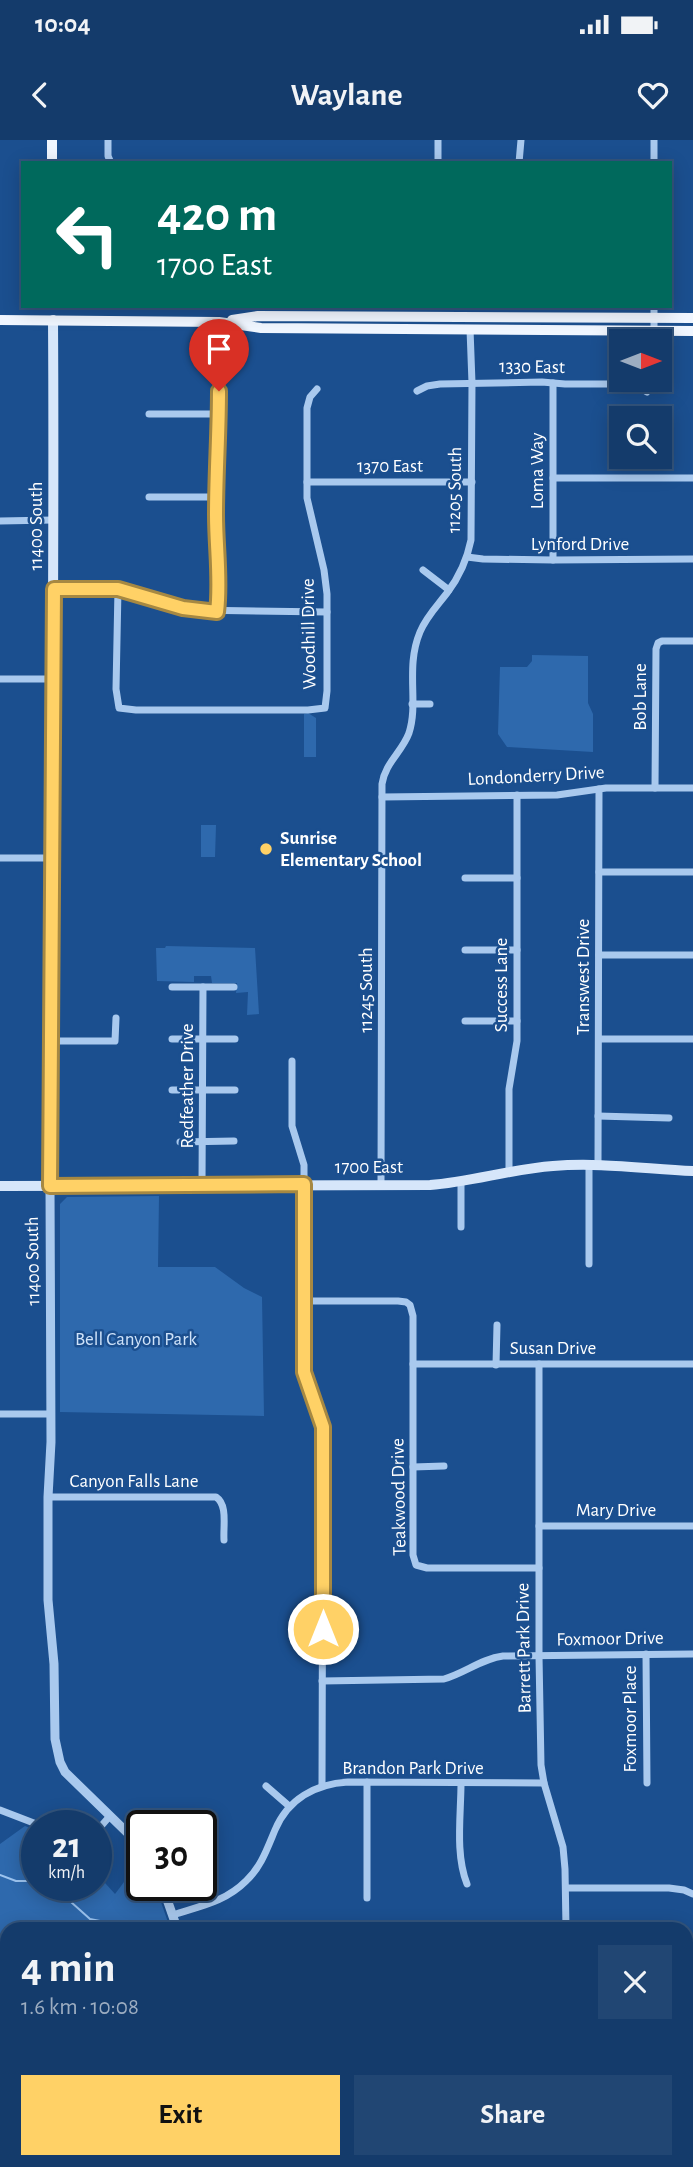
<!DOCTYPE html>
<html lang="en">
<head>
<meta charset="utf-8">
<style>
	:root { --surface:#143b6b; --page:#214673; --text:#f1f3f6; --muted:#9dadc1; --line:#33557e; --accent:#ffd166 }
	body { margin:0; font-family:"Alegreya Sans",sans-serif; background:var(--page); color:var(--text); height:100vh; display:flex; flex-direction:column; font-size:26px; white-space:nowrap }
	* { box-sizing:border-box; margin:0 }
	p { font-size:23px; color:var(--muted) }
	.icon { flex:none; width:38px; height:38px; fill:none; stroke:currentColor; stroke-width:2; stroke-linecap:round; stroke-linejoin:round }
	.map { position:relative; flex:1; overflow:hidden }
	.sheet { position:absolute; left:0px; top:1782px; width:693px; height:247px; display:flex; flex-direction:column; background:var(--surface); border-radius:21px 21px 0 0; box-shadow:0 4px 18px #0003,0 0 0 2px var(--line) }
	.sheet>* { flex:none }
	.hud { position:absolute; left:21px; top:21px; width:651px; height:147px; border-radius:0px; box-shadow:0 4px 18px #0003,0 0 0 2px var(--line); background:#00695c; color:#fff; overflow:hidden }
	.needle { width:46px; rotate:90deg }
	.buttons { position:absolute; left:609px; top:189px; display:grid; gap:14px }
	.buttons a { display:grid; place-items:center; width:63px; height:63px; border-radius:0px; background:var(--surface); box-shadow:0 4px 18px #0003,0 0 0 2px var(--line); font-size:35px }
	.speed { position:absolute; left:21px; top:1670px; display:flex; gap:14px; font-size:35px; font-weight:700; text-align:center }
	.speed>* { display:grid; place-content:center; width:91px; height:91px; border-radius:50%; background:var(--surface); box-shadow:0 4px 18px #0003,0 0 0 2px var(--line); line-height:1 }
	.speed small { font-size:18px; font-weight:400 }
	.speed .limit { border:4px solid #111; border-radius:10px; background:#fff; color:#111 }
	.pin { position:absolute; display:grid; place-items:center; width:60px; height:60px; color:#fff; margin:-72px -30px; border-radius:50% 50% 50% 0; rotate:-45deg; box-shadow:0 0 7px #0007 }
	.pin .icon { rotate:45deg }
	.me { position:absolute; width:77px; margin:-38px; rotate:0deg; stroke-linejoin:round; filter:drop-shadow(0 0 5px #0008) }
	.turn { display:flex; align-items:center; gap:24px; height:147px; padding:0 21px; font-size:32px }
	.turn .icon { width:91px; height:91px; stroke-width:2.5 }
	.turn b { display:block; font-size:49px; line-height:60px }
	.round { display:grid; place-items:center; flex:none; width:74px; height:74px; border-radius:0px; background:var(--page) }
	.overview { display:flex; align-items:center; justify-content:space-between; height:119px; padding:0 21px }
	h1 { font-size:42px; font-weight:700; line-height:52px }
	.primary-button { display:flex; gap:14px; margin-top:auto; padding:14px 21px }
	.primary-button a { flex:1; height:80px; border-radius:0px; background:var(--accent); color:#111; font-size:28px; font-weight:700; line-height:80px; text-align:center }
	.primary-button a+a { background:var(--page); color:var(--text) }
	.status { display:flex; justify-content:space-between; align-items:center; height:49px; padding:0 35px; background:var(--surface); direction:ltr }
	.status svg { height:19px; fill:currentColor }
	header { display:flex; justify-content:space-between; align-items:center; height:91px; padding:0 21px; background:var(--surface); font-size:32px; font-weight:700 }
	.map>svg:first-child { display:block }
</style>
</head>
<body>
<div class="status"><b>10:04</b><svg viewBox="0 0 49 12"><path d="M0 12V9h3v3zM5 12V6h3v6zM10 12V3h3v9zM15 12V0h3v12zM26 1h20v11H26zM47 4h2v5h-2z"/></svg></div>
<header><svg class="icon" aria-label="back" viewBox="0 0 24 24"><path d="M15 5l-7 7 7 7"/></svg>Waylane<svg class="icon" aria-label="heart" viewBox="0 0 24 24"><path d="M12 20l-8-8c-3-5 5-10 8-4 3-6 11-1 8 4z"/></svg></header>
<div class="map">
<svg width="693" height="2027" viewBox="0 0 693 2027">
	<rect width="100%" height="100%" fill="#1b4f8f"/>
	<!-- green -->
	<g fill="#2e69ad">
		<path d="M532,515L588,516V563L593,574V612L507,607L498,594L500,527H527L532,521Z"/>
		<path d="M308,573L316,578V617H304V574Z"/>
		<path d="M201,685H216L215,717H201Z"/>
		<path d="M166,806L255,808L259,874L247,875L248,852L236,853L237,843H212L211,836H194V842L157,841L156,808H165Z"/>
		<path d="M159,1056L158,1127H215L244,1148L262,1157L264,1276L60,1272V1064L67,1057Z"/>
		<path d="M25,1686L37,1691V1745H96V1733L115,1754L142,1718V1745H155L170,1788H7V1901H0V1704Z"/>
		<path d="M49,2021H277L279,2027H49Z"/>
	</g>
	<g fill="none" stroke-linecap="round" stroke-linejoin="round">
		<!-- stream -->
		<g stroke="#9cc4f0" stroke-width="2">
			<path d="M0,1735L16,1741H37"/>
			<path d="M52,1745L90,1779L100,1781L108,1788"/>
			<path d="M234,2027L236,2021"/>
		</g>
		<!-- minor -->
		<g stroke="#a9c9ee" stroke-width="7">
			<path d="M108,0V16L111,23"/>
			<path d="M438,0V23"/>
			<path d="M654,0V23"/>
			<path d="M519,23L521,0"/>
			<path d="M654,166V190"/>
			<path d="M417,251L427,246L440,244L542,242L565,244H624L637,246L647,252"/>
			<path d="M149,274H219"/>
			<path d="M553,338H693"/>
			<path d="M307,342H472"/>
			<path d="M149,357H216"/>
			<path d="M0,381L53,380"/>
			<path d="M467,417L483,419L553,420L693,419"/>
			<path d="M553,420V243"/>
			<path d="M423,430L449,450"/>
			<path d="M54,449H118L193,470L327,472"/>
			<path d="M118,449L116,549L119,568L136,570H308L325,568L327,551V454L324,430L307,358V268L310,257L317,249"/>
			<path d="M217,472L219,458L216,416V324L219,291V182"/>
			<path d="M0,539H54"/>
			<path d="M412,564H430"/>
			<path d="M655,648L656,509L658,503L662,501H693"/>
			<path d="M382,657L557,655L606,648H693"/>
			<path d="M0,718H52"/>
			<path d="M599,732H693"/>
			<path d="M465,738H517"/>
			<path d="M465,810H517"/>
			<path d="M599,815H693"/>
			<path d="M172,847H234"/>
			<path d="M465,881H517"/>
			<path d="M172,899H235"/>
			<path d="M599,899H693"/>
			<path d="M52,901H115L116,878"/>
			<path d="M292,921V986L304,1025V1232L323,1288L322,1646"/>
			<path d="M172,950H235"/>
			<path d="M598,976L669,978"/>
			<path d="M180,1002L234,1001"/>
			<path d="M598,1026L599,649"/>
			<path d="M509,1033V949L517,901V655"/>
			<path d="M461,1043V1087"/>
			<path d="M381,1044L382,644C385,623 402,612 409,593C419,562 405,528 420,492C426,477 437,466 447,453C460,436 467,420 471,400L472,243L470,189"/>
			<path d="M202,1045L203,847"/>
			<path d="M589,1124V1025"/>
			<path d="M303,1161H398L406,1162L410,1165L413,1176V1415L416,1425L427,1428H539"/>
			<path d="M413,1224H693"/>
			<path d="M539,1224V1516L541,1625L544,1643L563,1707L565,1729L566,1788"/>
			<path d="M496,1225L497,1185"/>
			<path d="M0,1274H51"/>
			<path d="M413,1327L444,1326"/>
			<path d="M48,1357H216C228,1365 223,1386 224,1400"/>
			<path d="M539,1386H693"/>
			<path d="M646,1514L647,1643"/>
			<path d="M322,1541L444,1539C465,1533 481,1519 503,1516L693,1514"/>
			<path d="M461,1643C461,1675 455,1714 467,1744"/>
			<path d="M266,1646L289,1666"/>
			<path d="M0,1670L39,1685"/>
			<path d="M96,1692L109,1677"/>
			<path d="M566,1748H669L684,1750L693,1754"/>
			<path d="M367,1758V1642"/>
			<path d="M173,1775C200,1766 225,1762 246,1741C261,1727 267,1709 275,1690C288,1659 315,1644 348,1642L544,1643"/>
			<path d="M686,1843H693"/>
			<path d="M686,2000L693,1999"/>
			<path d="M565,2027V2021"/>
		</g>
		<!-- tertiary -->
		<g stroke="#a9c9ee" stroke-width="9">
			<path d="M50,1046L51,1302L48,1357V1460L54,1524L55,1599L60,1622L65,1632L142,1707"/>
			<path d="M162,1745L177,1788"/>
			<path d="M284,2021L287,2027"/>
		</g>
		<!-- secondary -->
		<g stroke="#d6e6fa" stroke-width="10">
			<path d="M0,1046L430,1045C471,1042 511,1029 553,1026C599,1022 647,1029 693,1031"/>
			<path d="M50,1046C50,758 55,469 53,180"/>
		</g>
		<!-- primary -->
		<g stroke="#f0f6ff" stroke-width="10">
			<path d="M52,0V23"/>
			<path d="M0,180L219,182L261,188L693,191"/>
			<path d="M232,180L258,176L693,178"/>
		</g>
	</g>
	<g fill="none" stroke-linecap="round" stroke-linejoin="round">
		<defs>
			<path id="route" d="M219,251C219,292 216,333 216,375C216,407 221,441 217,472L183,468L118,449H54L50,1046L304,1044V1232L323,1287V1489"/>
		</defs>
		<!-- route casing -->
		<use href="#route" stroke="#a68842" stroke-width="18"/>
		<!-- route -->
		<use href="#route" stroke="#ffd166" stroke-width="12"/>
	</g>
	<!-- markers -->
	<circle fill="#ffd166" stroke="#1b4f8f" stroke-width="2.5" cx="266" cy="709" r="7"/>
	<g text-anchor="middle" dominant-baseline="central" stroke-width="5" stroke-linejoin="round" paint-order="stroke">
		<!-- street labels -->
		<g font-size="19" fill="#fff" stroke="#1b4f8f">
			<text transform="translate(532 227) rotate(1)">1330 East</text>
			<text x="390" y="326">1370 East</text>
			<text transform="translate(537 331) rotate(-90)">Loma Way</text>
			<text transform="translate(455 350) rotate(-89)">11205 South</text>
			<text transform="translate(36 386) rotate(-90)">11400 South</text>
			<text x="580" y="404">Lynford Drive</text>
			<text transform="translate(309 494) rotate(-91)">Woodhill Drive</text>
			<text transform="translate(640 557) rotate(-90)">Bob Lane</text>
			<text transform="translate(536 636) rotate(-3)">Londonderry Drive</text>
			<text transform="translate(583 837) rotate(-90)">Transwest Drive</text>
			<text transform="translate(501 845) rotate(-90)">Success Lane</text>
			<text transform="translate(366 850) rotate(-90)">11245 South</text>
			<text transform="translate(187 946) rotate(-90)">Redfeather Drive</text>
			<text x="369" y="1027">1700 East</text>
			<text transform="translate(33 1121) rotate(-91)">11400 South</text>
			<text x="553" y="1208">Susan Drive</text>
			<text x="134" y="1341">Canyon Falls Lane</text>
			<text transform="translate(399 1357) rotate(-91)">Teakwood Drive</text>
			<text x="616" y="1370">Mary Drive</text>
			<text transform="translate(610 1499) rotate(-1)">Foxmoor Drive</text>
			<text transform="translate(524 1508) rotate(-91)">Barrett Park Drive</text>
			<text transform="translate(630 1579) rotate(-90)">Foxmoor Place</text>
			<text x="413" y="1628">Brandon Park Drive</text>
		</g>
		<!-- poi labels -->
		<g font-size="19" font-weight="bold" fill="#fff" stroke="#1b4f8f" text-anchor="start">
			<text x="280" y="698">Sunrise<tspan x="280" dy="22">Elementary School</tspan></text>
		</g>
		<!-- park labels -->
		<g font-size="19" fill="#cfe3fa" stroke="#1b4f8f">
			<text x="136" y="1199">Bell Canyon Park</text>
		</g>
	</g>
</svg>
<div class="buttons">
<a><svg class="needle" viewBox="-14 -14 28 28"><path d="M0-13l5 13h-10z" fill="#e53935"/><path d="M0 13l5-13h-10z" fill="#9dadc1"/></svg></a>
<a><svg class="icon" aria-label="search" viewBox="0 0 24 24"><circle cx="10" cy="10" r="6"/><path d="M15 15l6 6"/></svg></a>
</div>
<div class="speed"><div>21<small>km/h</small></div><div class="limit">30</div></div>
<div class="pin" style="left:219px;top:251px;background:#d93025"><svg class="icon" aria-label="arrive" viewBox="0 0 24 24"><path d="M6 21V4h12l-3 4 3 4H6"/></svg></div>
<svg class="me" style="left:323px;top:1489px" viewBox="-20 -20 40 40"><circle r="17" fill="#ffd166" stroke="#fff" stroke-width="3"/><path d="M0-11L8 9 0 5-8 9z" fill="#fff"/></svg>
<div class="hud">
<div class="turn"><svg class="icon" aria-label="left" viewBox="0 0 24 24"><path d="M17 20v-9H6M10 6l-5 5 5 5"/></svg><div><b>420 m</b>1700 East</div></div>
</div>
<section class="sheet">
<div class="overview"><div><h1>4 min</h1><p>1.6 km · 10:08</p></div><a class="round"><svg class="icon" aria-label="close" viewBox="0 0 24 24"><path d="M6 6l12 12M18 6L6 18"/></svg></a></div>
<div class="primary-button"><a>Exit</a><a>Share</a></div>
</section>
</div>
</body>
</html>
